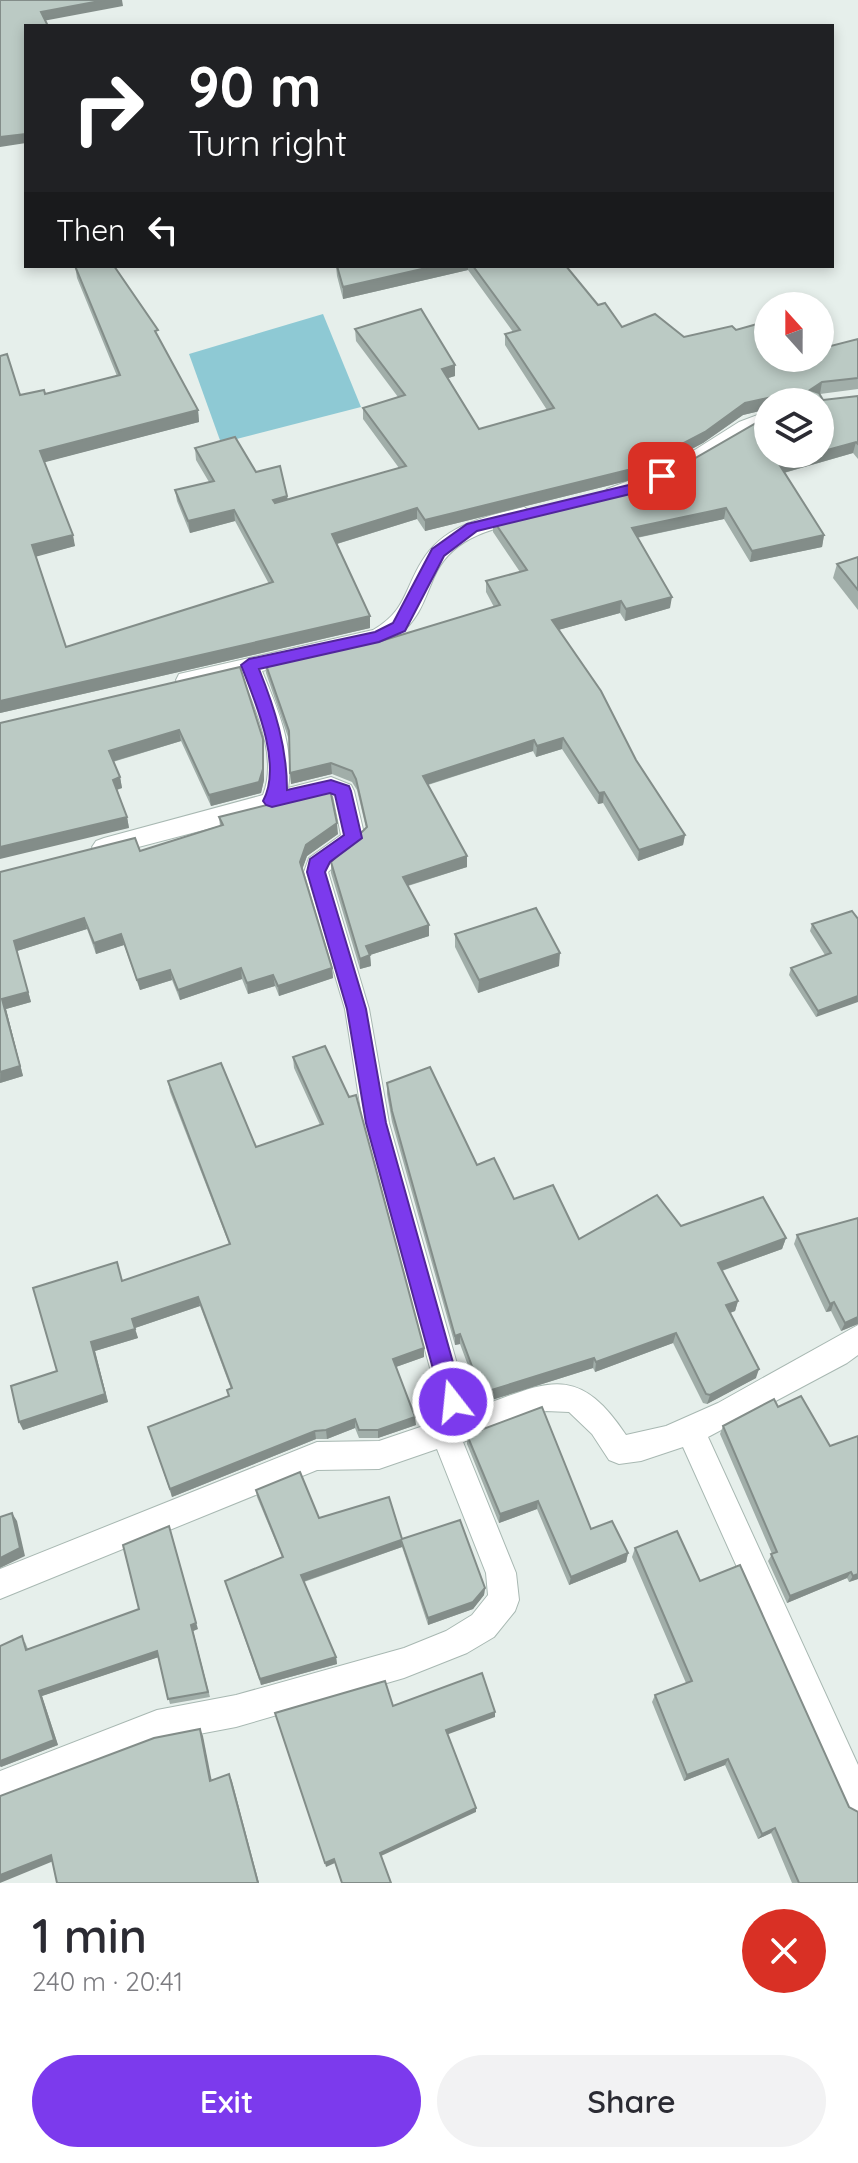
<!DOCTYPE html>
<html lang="en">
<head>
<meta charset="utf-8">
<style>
	:root { --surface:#fff; --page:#f2f2f3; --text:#2b2b33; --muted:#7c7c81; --accent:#7c3aed }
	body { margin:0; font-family:Quicksand,sans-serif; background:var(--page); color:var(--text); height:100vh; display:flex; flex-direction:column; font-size:30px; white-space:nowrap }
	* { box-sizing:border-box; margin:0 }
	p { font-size:26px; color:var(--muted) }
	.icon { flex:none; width:44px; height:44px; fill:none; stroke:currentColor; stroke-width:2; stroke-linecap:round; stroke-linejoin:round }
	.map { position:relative; height:1883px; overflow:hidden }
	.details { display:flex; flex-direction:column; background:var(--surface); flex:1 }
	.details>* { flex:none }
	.top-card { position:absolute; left:24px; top:24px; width:810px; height:244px; border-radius:0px; box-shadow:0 4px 12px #0003; background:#202124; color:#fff; overflow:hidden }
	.needle { width:52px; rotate:339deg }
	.tools { position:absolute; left:754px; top:292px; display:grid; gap:16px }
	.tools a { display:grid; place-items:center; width:80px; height:80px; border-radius:50%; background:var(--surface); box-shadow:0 4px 12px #0003; font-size:40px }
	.pin { position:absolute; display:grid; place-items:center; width:68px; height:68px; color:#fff; margin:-34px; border-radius:16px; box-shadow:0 4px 12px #0006 }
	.me { position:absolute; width:88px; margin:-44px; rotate:344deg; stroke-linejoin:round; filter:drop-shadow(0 0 6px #0008) }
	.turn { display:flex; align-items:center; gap:28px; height:168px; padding:0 32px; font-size:36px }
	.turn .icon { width:104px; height:104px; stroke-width:2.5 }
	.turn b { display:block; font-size:56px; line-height:68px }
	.then { display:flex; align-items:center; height:76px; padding:0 32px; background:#0003; gap:16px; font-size:30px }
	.round { display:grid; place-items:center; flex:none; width:84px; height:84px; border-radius:42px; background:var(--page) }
	.headline { display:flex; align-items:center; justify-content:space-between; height:136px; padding:0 32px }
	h1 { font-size:48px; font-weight:600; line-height:60px }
	.action { display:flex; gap:16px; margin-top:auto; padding:16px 32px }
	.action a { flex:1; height:92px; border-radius:48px; background:var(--accent); color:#fff; font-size:32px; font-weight:600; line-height:92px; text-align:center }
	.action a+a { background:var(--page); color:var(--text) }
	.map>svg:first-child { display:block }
</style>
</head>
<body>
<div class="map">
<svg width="858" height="1883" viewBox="0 0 858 1883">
	<rect width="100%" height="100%" fill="#e6efeb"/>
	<!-- water -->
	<path fill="#8ec9d4" d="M323,314L361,407L221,443L189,354Z"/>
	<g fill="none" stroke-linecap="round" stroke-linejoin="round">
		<defs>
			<g id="street">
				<path d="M768,411V424L685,474L614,501L604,494L607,489L671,465L739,422Z"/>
				<path d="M524,507L534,514L531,519C493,529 452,536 434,577C425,598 419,620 399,634C374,651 296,663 262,671C277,707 295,748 288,788L331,777L351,785L354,791L365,838L328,872L369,1009L389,1123L470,1410C543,1385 575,1358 626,1435L666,1426L718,1403L858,1325V1355L847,1363L708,1437L858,1765V1817L847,1812L683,1447L641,1461L619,1464L609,1460L592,1434L569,1412L546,1411L463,1442L516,1573L519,1600L515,1611L494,1637L467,1653L404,1678L236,1727L157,1742L0,1803V1771L157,1710L236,1695L404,1648L446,1631L472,1615L488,1595L486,1573L437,1449L379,1469L317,1470L0,1599V1569L317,1442L379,1441L444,1419L363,1123L345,1009L304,872L309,858L341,835L333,796L104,856L96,853L92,847L96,841L104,838L263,795C278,757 256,710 242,675L187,688L179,686L176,680L179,674L373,630C406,611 404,590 422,561C445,524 485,517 524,507Z"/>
			</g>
		</defs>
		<!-- street casing -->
		<use href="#street" stroke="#a8b8b2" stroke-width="2"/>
		<!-- street -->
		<use href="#street" fill="#fff" fill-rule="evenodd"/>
	</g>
	<!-- wall -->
	<g fill="#a1aea9">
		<path d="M75,266L159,339L198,410L199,422L44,462L75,546L36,556L66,647L269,584L235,521L190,533L177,501L175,490L209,482L196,460L195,448L256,472L287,496L288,499L399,468L363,419V408L398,397L356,341L355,329L455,376L448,378L479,429L547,410L505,345V334L513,332L468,270L343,299L337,276L336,266H566L598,305L622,327L684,337L736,330L831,346L858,339V389L820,394L823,400L858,396V459L853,453L784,473L824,535L822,547L750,562L724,519L637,538L670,608L625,621L620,613L558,630L636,760L685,835L683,845L638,861L603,803L598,804L562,749L536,757L533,751L428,785L467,867L408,886L429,936L370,955L371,966L360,969L331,873V862L366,828L357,790L352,782L332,774L291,784L289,740L266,673L265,662L381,641L494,607L486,592V581L520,572L493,532V520L652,483L820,402H768V409L743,415L703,443L635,479L425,531L417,519L337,544L370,628L0,713L20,395L45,394L117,376L77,278Z"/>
		<path d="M858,557V610L833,578L837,564Z"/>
		<path d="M240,667L263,739L264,780L261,793L211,806L181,741L113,762L120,777L122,788L117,790L127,817L129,828L0,723Z"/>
		<path d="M219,817L338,834L307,856L302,869L332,968L333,978L279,996L275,986L248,994L242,979L180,1000L172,980L140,990L124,945L96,954L87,929L17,951L31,1002L6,1009L23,1076L0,1083V872L140,851L220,826Z"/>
		<path d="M858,919L816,1017L789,975L791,968L825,955L810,931L812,924Z"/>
		<path d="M455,934L559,966L478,993L455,947Z"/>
		<path d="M325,1046L424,1357L396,1367L416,1425L378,1438H359L355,1428L327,1439H316L172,1497L148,1427L229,1396L227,1390L231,1389L200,1306L135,1328L138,1338L95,1351L108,1402L23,1430L57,1371L122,1281L229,1244L170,1092L168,1081L256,1147L320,1125L294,1068L293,1057Z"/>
		<path d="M387,1083L477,1165L514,1199L579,1239L681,1226L786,1238L782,1249L722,1271L738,1301L735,1311L730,1313L756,1378L707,1404L703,1403L673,1343L595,1372L593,1368L482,1403L460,1344L455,1345L392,1122L387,1094Z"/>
		<path d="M797,1235L858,1324L841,1331L831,1311L826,1312L794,1244Z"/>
		<path d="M778,1407L830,1446L858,1579L849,1582L847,1578L787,1603L768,1561L772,1554L720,1434L723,1426Z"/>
		<path d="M467,1435L591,1529L628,1553L626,1562L569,1585L537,1509L499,1523L467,1444Z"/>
		<path d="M256,1490L319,1518L402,1539L485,1588L484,1595L473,1609L428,1625L402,1547L304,1582L336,1657L337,1664L261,1685L227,1588L282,1557L257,1497Z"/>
		<path d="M635,1548L700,1581L858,1883H792L771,1833L758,1839L725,1765L684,1781L652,1702L655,1695L686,1683L632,1557Z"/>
		<path d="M198,1629L193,1631L210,1697L170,1704L158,1657L42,1696L58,1745L1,1767L0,1766V1646L25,1642L28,1649Z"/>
	</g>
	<!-- shaded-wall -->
	<g fill="#838d89">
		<path d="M105,0H122L123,6L43,21L41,12Z"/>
		<path d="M26,134V143L0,147V137Z"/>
		<path d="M435,266H468V270L343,299V287Z"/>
		<path d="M455,365V376L442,380V369Z"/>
		<path d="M822,382L820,394L810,390Z"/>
		<path d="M772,397L771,402H768V409L743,415L703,443L635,479L425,531V520L745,403Z"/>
		<path d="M198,410L199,422L42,463L40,451Z"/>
		<path d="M856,442L853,453L776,475L779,464L813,454H820V452Z"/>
		<path d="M287,496L288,508L274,511L273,500Z"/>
		<path d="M417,508V519L333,545L332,534Z"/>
		<path d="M726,508L724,519L630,539L632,528Z"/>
		<path d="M234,510L235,521L190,533L188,521Z"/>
		<path d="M73,535L75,546L35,557L32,545Z"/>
		<path d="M824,535L822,547L750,562L752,551Z"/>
		<path d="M672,597L670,608L625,621L626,609Z"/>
		<path d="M621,601L620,613L551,632L552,620Z"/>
		<path d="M370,616V628L0,713V701Z"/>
		<path d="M179,730L181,741L111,762L109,751Z"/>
		<path d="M563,738L562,749L536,757L537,746Z"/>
		<path d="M263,739L264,780L261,793L211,806L209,795Z"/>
		<path d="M534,740L533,751L423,786V776Z"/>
		<path d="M331,763L332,774L291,784L290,773Z"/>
		<path d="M120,777L122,788L115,790L113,780Z"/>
		<path d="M604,792L603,803L598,804L599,793Z"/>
		<path d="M127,817L129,828L0,859V847Z"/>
		<path d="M337,823L338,834L307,856L301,873L300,862L306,845Z"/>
		<path d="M685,835L683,845L638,861L639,850Z"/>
		<path d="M467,856V867L403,887V877Z"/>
		<path d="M84,918L87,929L17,951L31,1002L6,1009L23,1076L0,1083L2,999L14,941Z"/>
		<path d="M429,925V936L370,955L371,966L360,969V959L366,946Z"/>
		<path d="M121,934L124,945L96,954L94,943Z"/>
		<path d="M560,953L559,966L478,993L479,980Z"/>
		<path d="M241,968L242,979L180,1000L178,990Z"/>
		<path d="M332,968L333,978L279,996L278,986Z"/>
		<path d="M170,970L172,980L140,990L137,980Z"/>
		<path d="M273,975L275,986L248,994L247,983Z"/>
		<path d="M858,996V1002L816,1017L818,1011Z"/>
		<path d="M786,1238L782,1249L715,1273L718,1263Z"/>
		<path d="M198,1297L200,1306L135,1328L132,1319Z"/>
		<path d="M738,1301L735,1311L724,1315L726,1305Z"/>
		<path d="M834,1302L831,1311L826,1312L830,1304Z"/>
		<path d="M858,1317V1324L841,1331L845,1323Z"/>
		<path d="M135,1329L138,1338L95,1351L108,1402L23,1430L19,1422L91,1342Z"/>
		<path d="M676,1333L673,1343L595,1372L596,1362Z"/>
		<path d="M460,1334V1344L455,1345V1336Z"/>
		<path d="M424,1348V1357L393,1368V1359Z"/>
		<path d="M594,1358L593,1368L482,1403V1393Z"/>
		<path d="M759,1369L756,1378L707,1404L710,1395Z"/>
		<path d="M415,1417L416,1425L378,1438V1430Z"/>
		<path d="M355,1419V1428L327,1439L326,1430Z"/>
		<path d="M315,1431L316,1439L172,1497L170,1489Z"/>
		<path d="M538,1501L537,1509L499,1523L500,1514Z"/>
		<path d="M12,1513L17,1521L25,1556L0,1568V1558Z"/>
		<path d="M169,1526L198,1629L193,1631L210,1697L191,1625Z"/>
		<path d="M401,1540L402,1547L302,1582L301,1575Z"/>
		<path d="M628,1553L626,1562L569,1585L571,1577Z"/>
		<path d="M851,1572L847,1578L787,1603L790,1596Z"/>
		<path d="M858,1574V1579L849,1582L853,1576Z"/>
		<path d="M485,1588L484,1595L473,1609L428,1625V1618Z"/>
		<path d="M157,1651L159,1657L42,1696L58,1745L1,1767L0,1766V1761L39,1691Z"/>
		<path d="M336,1657L337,1664L261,1685L260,1679Z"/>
		<path d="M495,1712V1717L446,1735V1730Z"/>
		<path d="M200,1729L203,1736L213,1787L210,1781Z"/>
		<path d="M728,1759L725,1765L684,1781L687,1775Z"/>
		<path d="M229,1774L232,1781L259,1883H258Z"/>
		<path d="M476,1808V1812L381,1856L380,1853Z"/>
		<path d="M775,1828L771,1833L758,1839L762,1834Z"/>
		<path d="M51,1855L56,1860L0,1883V1875Z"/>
		<path d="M334,1859L335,1863L326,1867L325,1863Z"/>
	</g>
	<!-- building -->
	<g fill="#bbcac4" stroke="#838d89" stroke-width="2">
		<path d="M0,0H105L41,12L48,26H26V134L0,137Z"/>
		<path d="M75,266H114L158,330L155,331L198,410L40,451L73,535L32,545L66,647L273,582L234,510L188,521L175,490L214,481L195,448L235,437L256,472L280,466L287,496L273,500L275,503L406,466L363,408L405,395L355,329L421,309L455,365L442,369L479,429L554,408L505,334L520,330L473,266H566L598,305L605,303L622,327L655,314L684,337L732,326L736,330L768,321V358H820V334L831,346L858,339V378L822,382L810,390L819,393L823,400L858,396V444L856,442L820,452V402H772V397L745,403L705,432L636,468L425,520L417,508L332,534L370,616L0,701V356L7,354L20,395L44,390L45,394L120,375Z"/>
		<path d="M337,266H435L343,287Z"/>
		<path d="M768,416V454H813L779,464L824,535L752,551L726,508L632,528L672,597L626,609L621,601L552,620L601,691L636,760L685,835L639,850L604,792L599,793L563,738L537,746L534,740L423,776L467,856L403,877L429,925L366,946L370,955L360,959L331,862L367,827L356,779L352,771L331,763L290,773L289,731L265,662L379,636L381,641L500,605L486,581L527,570L493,520L652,483Z"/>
		<path d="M858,557V590L837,564Z"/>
		<path d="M240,667L263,739V769L259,782L209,795L179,730L109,751L120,777L113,780L127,817L0,847V723Z"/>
		<path d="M330,789L337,823L306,845L300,862L332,968L278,986L273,975L247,983L241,968L178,990L170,970L137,980L121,934L94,943L84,918L14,941L28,992L2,999L20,1066L0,1072V872L135,838L140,851L223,825L219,817Z"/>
		<path d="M536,908L560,953L479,980L455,934Z"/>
		<path d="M852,911L858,919V996L818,1011L791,968L831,953L812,924Z"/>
		<path d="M325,1046L349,1097L356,1095L424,1348L393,1359L415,1417L378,1430H359L355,1419L326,1430L315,1431L170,1489L148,1427L229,1396L227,1390L232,1388L198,1297L132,1319L135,1329L91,1342L105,1394L19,1422L11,1386L57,1371L33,1288L117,1262L122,1281L230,1244L168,1081L221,1063L256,1147L323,1124L293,1057Z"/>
		<path d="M430,1067L477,1165L494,1158L514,1199L553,1185L579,1239L657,1195L681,1226L763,1197L786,1238L718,1263L738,1301L726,1305L759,1369L710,1395L706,1394L676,1333L596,1362L594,1358L482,1393L460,1334L455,1336L392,1111L387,1083Z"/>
		<path d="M858,1218V1317L845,1323L834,1302L830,1304L797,1235Z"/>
		<path d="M801,1396L830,1446L858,1436V1574L853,1576L851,1572L790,1596L771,1554L777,1552L723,1426L774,1399L778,1407Z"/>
		<path d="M542,1407L591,1529L612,1521L628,1553L571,1577L538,1501L500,1514L467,1435Z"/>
		<path d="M300,1472L319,1518L389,1497L402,1539L460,1520L485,1588L473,1602L428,1618L401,1540L301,1575L336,1657L260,1679L225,1581L283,1557L256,1490Z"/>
		<path d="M12,1513L20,1548L0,1558V1517Z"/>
		<path d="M169,1526L196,1623L191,1625L208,1692L168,1699L157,1651L39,1691L54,1740L0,1761V1646L22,1636L26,1650L139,1609L123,1545Z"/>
		<path d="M677,1531L700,1581L740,1565L849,1807L858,1812V1883H799L775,1828L762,1834L728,1759L687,1775L655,1695L692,1681L635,1548Z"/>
		<path d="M482,1673L495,1712L446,1730L476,1808L380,1853L391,1883H342L334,1859L325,1863L275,1713L385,1681L393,1706Z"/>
		<path d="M200,1729L210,1781L229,1774L258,1883H57L51,1855L0,1875V1796L154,1738Z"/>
	</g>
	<!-- route -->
	<path fill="#7c3aed" stroke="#51269a" stroke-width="2" d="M662,471L667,473V480L647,490L477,531L444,556L405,631L379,642L259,669C275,709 287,747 287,790L331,780L349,786L351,791L362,838L330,862L325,872L366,1009L386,1123L464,1402L461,1409L453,1412L445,1409L442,1402L366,1123L347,1009L307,872L310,859L344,835L335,795L330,793L272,807L266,805L263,801C283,765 255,701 241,665L249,659L375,632L393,623L432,549L467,524L637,483Z"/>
</svg>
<div class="tools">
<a><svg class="needle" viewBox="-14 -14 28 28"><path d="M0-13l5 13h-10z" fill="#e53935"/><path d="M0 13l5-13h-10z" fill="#7c7c81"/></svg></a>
<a><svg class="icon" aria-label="layers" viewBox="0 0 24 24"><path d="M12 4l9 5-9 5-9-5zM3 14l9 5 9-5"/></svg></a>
</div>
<div class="pin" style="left:662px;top:476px;background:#d93025"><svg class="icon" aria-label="arrive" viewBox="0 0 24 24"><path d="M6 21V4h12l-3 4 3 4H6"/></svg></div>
<svg class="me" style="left:453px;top:1402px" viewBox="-20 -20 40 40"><circle r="17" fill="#7c3aed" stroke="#fff" stroke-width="3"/><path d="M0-11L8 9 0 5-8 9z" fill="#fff"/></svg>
<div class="top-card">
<div class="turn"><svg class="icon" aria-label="right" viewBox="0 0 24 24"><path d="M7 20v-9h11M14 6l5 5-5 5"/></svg><div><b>90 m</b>Turn right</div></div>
<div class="then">Then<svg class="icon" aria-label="left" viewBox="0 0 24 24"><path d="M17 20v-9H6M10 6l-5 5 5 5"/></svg></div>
</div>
</div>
<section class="details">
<div class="headline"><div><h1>1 min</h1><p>240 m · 20:41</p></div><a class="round" style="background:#d93025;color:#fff"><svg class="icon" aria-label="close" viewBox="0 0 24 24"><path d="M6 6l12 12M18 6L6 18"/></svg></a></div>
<div class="action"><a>Exit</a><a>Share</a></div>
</section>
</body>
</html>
